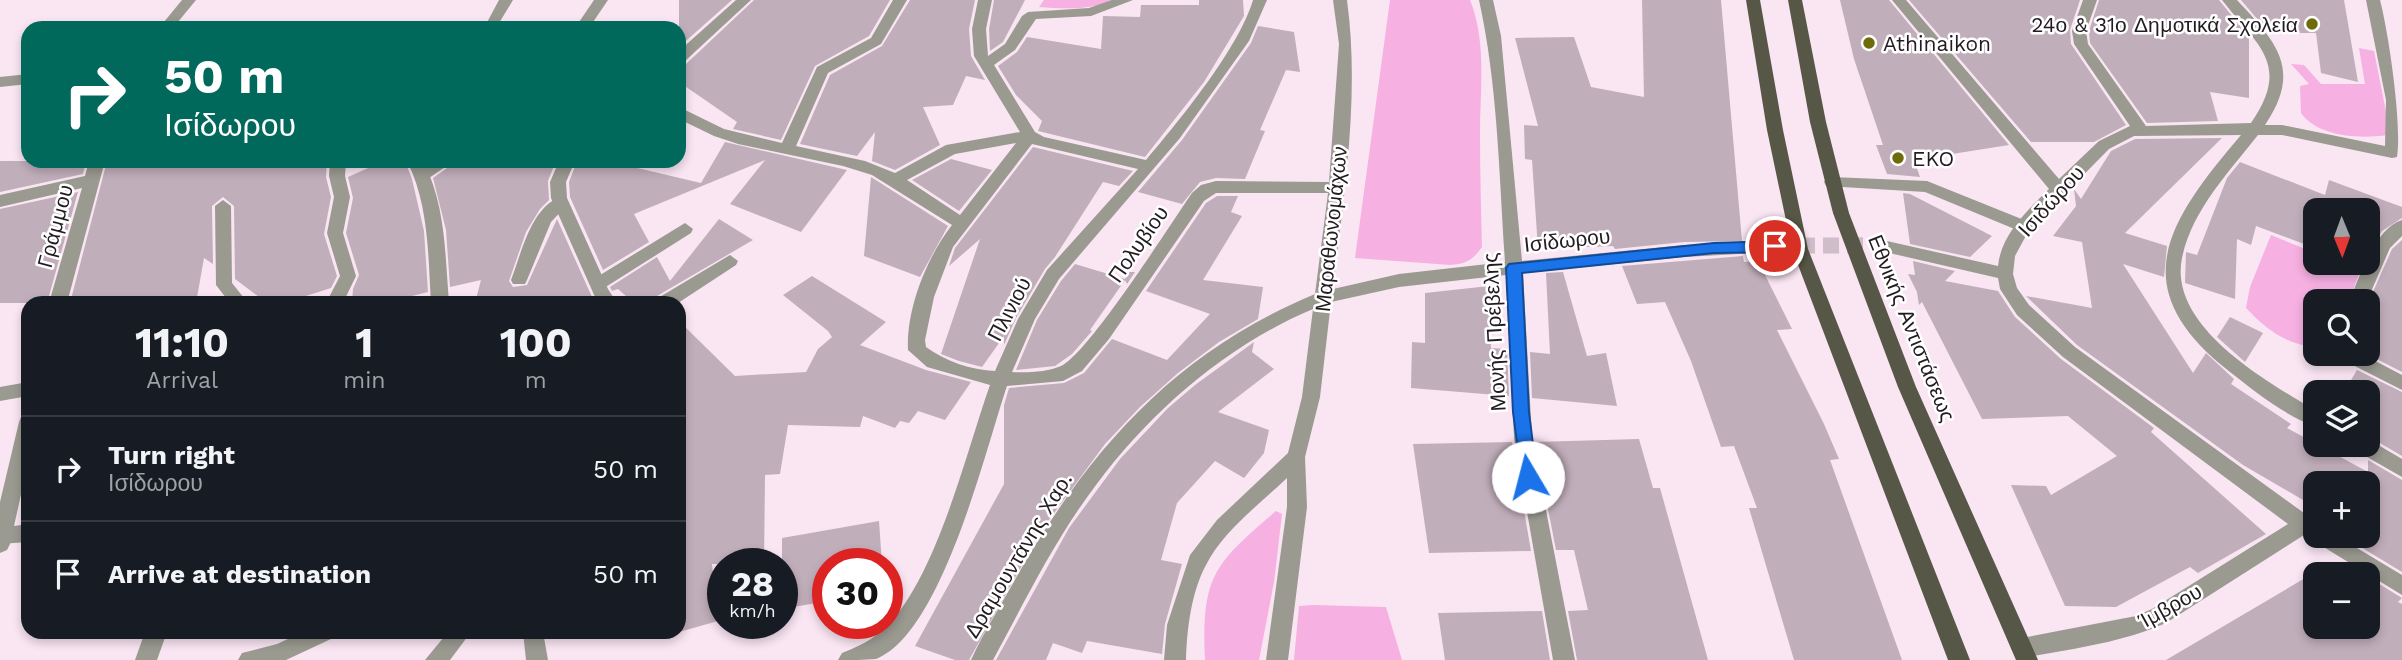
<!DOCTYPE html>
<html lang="en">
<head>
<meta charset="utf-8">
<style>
	:root { --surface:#171b24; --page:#242831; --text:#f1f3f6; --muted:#9ea1a6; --line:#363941 }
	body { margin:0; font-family:"Work Sans",sans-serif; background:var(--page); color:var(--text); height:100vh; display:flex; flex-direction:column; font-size:26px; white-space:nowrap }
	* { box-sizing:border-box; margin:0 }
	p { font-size:23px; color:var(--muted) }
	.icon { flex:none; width:38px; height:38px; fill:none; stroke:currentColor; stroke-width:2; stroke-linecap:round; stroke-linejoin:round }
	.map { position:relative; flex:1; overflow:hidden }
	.details { position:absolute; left:21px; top:296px; width:665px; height:343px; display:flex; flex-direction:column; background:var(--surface); border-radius:21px; box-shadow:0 4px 10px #0003 }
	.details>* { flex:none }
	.banner { position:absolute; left:21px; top:21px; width:665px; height:147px; border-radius:21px; box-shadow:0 4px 10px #0003; background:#00695c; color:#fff; overflow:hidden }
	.needle { width:46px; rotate:179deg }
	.fabs { position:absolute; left:2303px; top:198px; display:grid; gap:14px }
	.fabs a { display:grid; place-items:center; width:77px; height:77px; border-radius:14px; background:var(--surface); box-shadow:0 4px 10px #0003; font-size:35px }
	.speed { position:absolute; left:707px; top:548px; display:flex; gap:14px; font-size:35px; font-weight:700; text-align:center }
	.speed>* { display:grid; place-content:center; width:91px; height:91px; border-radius:50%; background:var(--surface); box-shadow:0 4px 10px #0003; line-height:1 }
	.speed small { font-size:18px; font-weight:400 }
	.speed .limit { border:10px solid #d22; background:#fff; color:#111 }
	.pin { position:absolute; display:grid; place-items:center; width:60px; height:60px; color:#fff; margin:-30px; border:4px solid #fff; border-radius:50%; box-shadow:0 2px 7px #0007 }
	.me { position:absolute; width:77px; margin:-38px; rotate:352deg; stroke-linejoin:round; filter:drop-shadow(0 0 5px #0008) }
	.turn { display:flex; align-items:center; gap:24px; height:147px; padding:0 28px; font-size:32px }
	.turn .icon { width:91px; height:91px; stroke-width:2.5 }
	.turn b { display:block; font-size:49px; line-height:60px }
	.eta { display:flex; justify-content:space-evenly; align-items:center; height:119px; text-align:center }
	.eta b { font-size:42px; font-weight:700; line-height:49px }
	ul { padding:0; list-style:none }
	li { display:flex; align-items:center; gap:21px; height:105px; padding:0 28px; border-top:2px solid var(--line) }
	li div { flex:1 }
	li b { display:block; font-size:26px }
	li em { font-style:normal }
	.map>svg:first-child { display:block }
</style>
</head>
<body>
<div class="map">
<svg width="2402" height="660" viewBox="0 0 2402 660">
	<rect width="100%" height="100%" fill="#fae5f3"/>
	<!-- green -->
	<g fill="#f6b0e2">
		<path d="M1044,0H1117C1091,10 1066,9 1039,7Z"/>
		<path d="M1390,0H1470C1487,43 1480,88 1480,133C1480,171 1481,209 1482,247C1473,260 1466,264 1450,265L1355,258Z"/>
		<path d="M2359,48L2374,51L2388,122L2387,135C2360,139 2318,137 2301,113L2300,86L2309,84L2291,64L2304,65L2321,84H2365Z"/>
		<path d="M2271,235L2315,253V262L2338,263L2360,271L2349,301H2315V347C2285,344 2266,329 2246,308L2250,287Z"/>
		<path d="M1276,511L1282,514L1274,582L1259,660H1205C1201,576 1214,564 1276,511Z"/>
		<path d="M1313,605L1386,607L1402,660H1294L1299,606Z"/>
	</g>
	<!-- building -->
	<g fill="#c1aebb">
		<path d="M679,0H732L679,47Z"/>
		<path d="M754,0H890L869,36L815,66L781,140L733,129L737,122L679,82V66L686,64Z"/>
		<path d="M910,0H975L969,29L971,56L985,80L966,76L953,105L923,107L940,145L895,170L872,161L875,132L857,156L800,144L830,75L882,46Z"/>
		<path d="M994,0H1025L1003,42L990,51L989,29Z"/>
		<path d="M1199,0H1243L1244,16L1204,82L1145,157L1038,131L1042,121L1016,95L998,66L1017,52L1027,37L1101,49L1103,16L1140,17L1141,5H1199Z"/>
		<path d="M1642,0H1721L1742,241L1684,242L1615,249L1613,246L1538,249L1532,160L1525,159L1524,125L1538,126L1515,38L1574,37L1591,87L1644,97Z"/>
		<path d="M1840,0H1889L2009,145L1914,160L1920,177L1887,174L1876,145H1883L1854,59Z"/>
		<path d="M1909,0H2080L2070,30L2071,44L2126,125L2094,142H2031Z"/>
		<path d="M2099,0H2219L2249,37V98L2210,92L2218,121L2147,123L2090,43L2089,31Z"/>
		<path d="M2241,0H2344L2358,82L2321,73L2316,33H2269Z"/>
		<path d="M1258,26L1294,32L1300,72L1286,70L1260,130L1265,131L1245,179L1216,178L1200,182L1182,204L1138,192L1182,140L1251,43Z"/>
		<path d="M2222,138L2125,233L2167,246L2164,277L2123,264L2193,373L2206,353L2234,379L2231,384L2291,424L2287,428L2368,472V460L2402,480V572L2359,546L2371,539L2364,536H2368V483H2315V507L2243,465L2077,345L2026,296L2092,308L2082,242L2053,236L2076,206L2074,189L2081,199L2111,151L2135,139Z"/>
		<path d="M725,142L847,170L801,232L730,204L765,160L634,214L649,242L603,270L570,197L569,182L577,161L637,162L633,167L701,183Z"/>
		<path d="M1033,147L1133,171L1119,186L1103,182L1055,257L1045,269L1016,318L1004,345V336L982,367L959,361L941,354L980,239L949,266L955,248Z"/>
		<path d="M951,159L992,170L959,211L912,180Z"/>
		<path d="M0,161H70L68,166L72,161H86L83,174L0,192Z"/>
		<path d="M107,161H327L326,177L331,197L324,234L337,276L331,288L284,303H267L235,279L234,206L223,197L212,206L213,264L204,258L196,303H70Z"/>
		<path d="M384,161H405L412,179L424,231L428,292L384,303H352L353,289L359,275L346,233L353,198L348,177Z"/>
		<path d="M457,161H556L548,181L549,200L540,209L526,232L509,281L513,287L527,285L557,219L592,297L576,303H475L481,280L450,287L446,230L433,178Z"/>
		<path d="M2240,162L2325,195L2329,180L2402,207V218L2382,231L2368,252V210H2315V248L2256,226L2251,245L2237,239L2235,299L2185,283L2186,252L2197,255L2227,178Z"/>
		<path d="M871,177L948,226L920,277L864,256Z"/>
		<path d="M78,192L47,303H0V209Z"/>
		<path d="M1903,193L1910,194L1992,236L1970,257L1910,244Z"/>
		<path d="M1217,196H1238L1231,212L1242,216L1203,280L1263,287L1258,319L1219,342L1178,373L1140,407L1105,444L1043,528L969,660H955L915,646L1004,484V405L1009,388L1064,383L1084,373L1112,339L1167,360L1210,314L1146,291L1206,203Z"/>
		<path d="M719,219L753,240L657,296L654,303H634L618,289L612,291L610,287L657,257L670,281Z"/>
		<path d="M2402,240V372L2367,354L2368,303L2392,249Z"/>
		<path d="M1743,256L1744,262L1758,261L1792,329L1777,330L1824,424L1839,459L1830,460L1902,660H1794L1749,508H1757L1734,446L1721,447L1691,361L1665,302L1637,304L1622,266Z"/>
		<path d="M1913,261L1955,271L1945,281L1998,291L2015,317L2061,359L2154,428L2151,432L2266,534L2198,573L2190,567L2116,607L2065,606L2011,485L2046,486L2051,495L2117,456L2068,416L1982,419L1922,302L1919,305L1917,292L1908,274L1915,275Z"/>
		<path d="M1075,264L1125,279L1127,272H1135L1127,284L1125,280L1090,330L1092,331L1072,354L1055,366L1016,370L1037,320L1061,281Z"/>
		<path d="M1563,272L1587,356L1606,353L1617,406L1532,398L1530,352L1550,354L1546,273Z"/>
		<path d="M812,276L886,322L860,345L926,370L971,382L945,420L918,411L909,423L900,421L895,428L863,416L860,427L788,425L780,474L765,475L764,564H712L718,621L679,632V422L683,401L679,396V321L735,376L806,372L818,349L832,337L828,331L783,295Z"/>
		<path d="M1489,286L1491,348L1507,349L1509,396L1411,388L1412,342L1425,343V293Z"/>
		<path d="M2230,317L2263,333L2245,362L2217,337Z"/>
		<path d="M1254,342L1252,352L1274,369L1218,412L1269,430L1264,453L1244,478L1215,461L1177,503L1161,560L1182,564L1165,624L1162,654L1087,641L1082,653L1053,643L1046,660H996L1069,528L1120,459L1168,408L1195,385Z"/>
		<path d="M2357,370L2402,392V456L2368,436V392H2344Z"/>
		<path d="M1639,439L1653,488H1660L1708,660H1577L1568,611L1588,610L1574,550H1556L1535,442Z"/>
		<path d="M1512,442L1531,551L1429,553L1413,444Z"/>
		<path d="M879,521L882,564H828V601L782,609V538Z"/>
		<path d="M2312,574L2315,577V626H2368V577L2402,598L2398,602L2402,604V660H2166Z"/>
		<path d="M1542,611L1550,660H1445L1438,613Z"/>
	</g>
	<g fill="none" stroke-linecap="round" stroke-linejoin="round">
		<!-- street-tunnel -->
		<path stroke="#cfbdc9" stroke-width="16" stroke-dasharray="16 8" stroke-linecap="butt" d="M1775,246L1878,245"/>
		<!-- lane -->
		<g fill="#9a9a91" fill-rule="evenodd">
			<path d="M330,161H346L345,176L350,197L343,233L356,276L343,303H326L340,276L327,233L334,197L329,176Z"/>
			<path d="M434,161H454L429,178H417L415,174Z"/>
			<path d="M1832,177L1927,181L2029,222L2031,226L2023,232L2017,230L1925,192L1826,186L1824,182L1826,178Z"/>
			<path d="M561,197L569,203L551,222L527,280L525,284H513L511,280C521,255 531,206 561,197Z"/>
			<path d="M223,200L231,206L232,283L248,303H230L216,285L215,206Z"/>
			<path d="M685,223L693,229L691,233L604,288H592L590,284L592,280Z"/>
			<path d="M730,255L738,261L736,265L678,303H656L658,298Z"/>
			<path d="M28,524V542L0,544V528Z"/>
			<path d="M145,632H167L157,660H135Z"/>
			<path d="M448,632H471L450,660H425Z"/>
		</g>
		<!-- street -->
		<g fill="#9a9a91" fill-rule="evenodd">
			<path d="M182,0H196L173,28H159Z"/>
			<path d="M499,0H513L496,28H484Z"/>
			<path d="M594,0H608L589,28H575Z"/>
			<path d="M736,0H751L684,62L679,64V51Z"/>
			<path d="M893,0H907L881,44L828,73L796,146L865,161L895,173L946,145L1020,132L974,56L972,29L978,0H992L986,29L988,56L1005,44L1022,16L1028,12L1089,8L1112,0H1133L1091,16L1036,19L1015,50L994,65L1035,132L1044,137L1146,160C1179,121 1239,48 1253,0H1267L1249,41L1180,138L1059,279L1035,319L1012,372C1026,373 1048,372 1061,366C1088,354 1170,225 1192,193L1201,185L1216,181L1329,182L1339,44L1333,0H1347C1360,95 1344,194 1333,289L1399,274L1505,262C1499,175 1498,86 1479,0H1493L1501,36L1522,261L1684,245L1781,242L1783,246L1781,250L1775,252L1684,257L1523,273L1532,438L1575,660H1553L1514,438L1506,275L1399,287L1331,302L1320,397L1305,457L1307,507L1288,660H1266L1287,507V478C1260,504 1223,531 1206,565C1191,593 1187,629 1186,660H1164L1167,625L1190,555L1217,520L1288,453L1302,397L1313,309C1227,345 1151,411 1096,485C1055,539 1025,601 993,660H971C984,631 1002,604 1017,576C1091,447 1176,352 1315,294L1328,193H1216L1204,201L1109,339L1082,371L1063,381L1007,386C985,451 942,633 876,659C866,660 849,660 838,660L842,653C855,648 868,642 879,633C934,589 966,452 990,385L927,367L908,350C906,309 927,257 952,225L872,175L843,166L738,144L714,136L679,119V107L724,129L782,143L817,67L871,38ZM1016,143L960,215L907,180L955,154ZM1032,144L1138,169L1047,270L1018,319L995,371C971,370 945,361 926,347L925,340L934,297L953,247Z"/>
			<path d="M1892,0H1906L2059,179L2099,141L2130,126L2074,44L2072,31L2083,0H2097L2086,31L2088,44L2146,126L2251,123C2292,64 2257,45 2222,0H2237C2276,42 2303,69 2265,125H2282L2385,146L2386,100L2366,0H2380C2389,35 2402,125 2397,157L2392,158L2282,135H2258C2229,172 2192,210 2182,258C2168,326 2266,381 2315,410V426C2288,418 2253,390 2230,372C2122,288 2167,222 2241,135L2134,136L2109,149L2029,230L2015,256L2013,274L2017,288L2029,305L2075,347L2315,521V536H2337L2402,575V595L2304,535L2166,623C2121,643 2071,649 2022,658L2015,655L2011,648L2015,641L2022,638L2136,616L2152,609L2288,524L2063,357L2017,315L2000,289L1998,278L1872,249L1870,245L1878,239L1998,266C2001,234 2028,210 2049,189Z"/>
			<path d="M28,74V84L0,87V77Z"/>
			<path d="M89,161H105L67,303H49L82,188L0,207V195L85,176Z"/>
			<path d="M407,161H423C446,205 445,255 449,303H431C428,255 429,205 407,161Z"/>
			<path d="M559,161H575L566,182L567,198L608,289L617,303H599L595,297L551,198L550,182Z"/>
			<path d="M2402,220V236L2390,248L2367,301H2349C2360,277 2375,228 2402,220Z"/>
			<path d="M2338,354H2362L2402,375V390L2341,359Z"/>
			<path d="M28,382V396L0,401V387Z"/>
			<path d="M28,414V463L10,544L7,550L0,553V502L19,422L21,417Z"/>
			<path d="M2368,439L2402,459V477L2353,449L2351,444H2368Z"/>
			<path d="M303,632H334L331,639L286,660H238L242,653L277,644Z"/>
			<path d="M523,632H543L548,660H526Z"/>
		</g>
		<!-- primary -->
		<g fill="#575747" fill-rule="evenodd">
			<path d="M1746,0H1760L1783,130L1808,249L1970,660H1948L1792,249L1767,130Z"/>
			<path d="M1788,0H1802L1826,122L1849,213L1916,387L2038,660H2016L1898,387L1833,213L1810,122Z"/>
		</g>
	</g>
	<!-- route -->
	<path fill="#1a73e8" stroke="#114b97" stroke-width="2" d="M1775,241L1782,246L1775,252L1714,253L1522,273L1529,412L1537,477L1534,482L1528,484L1522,482L1513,412L1506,268L1509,264L1714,243Z"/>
	<!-- markers -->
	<g fill="#6e6c0a" stroke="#fff" stroke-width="2.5">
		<circle cx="2312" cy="24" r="7"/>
		<circle cx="1869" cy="43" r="7"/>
		<circle cx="1898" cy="158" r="7"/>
	</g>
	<g text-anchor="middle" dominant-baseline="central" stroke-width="5" stroke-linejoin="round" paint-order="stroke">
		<!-- poi labels -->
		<g font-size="21" fill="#221b20" stroke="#fff" text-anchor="start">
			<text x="2298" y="24" text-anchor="end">24ο &amp; 31ο Δημοτικά Σχολεία</text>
			<text x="1883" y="43">Athinaikon</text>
			<text x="1912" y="158">EKO</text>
		</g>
		<!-- street labels -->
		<g font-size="21" fill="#221b20" stroke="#fff">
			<text transform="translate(2051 201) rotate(-48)">Ισιδώρου</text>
			<text transform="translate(55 226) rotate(-75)">Γράμμου</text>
			<text transform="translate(1331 229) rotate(-84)">Μαραθωνομάχων</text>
			<text transform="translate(1567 240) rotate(-6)">Ισίδωρου</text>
			<text transform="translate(1138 244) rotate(-55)">Πολυβίου</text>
			<text transform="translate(1009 309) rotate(-62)">Πλινιού</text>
			<text transform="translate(1912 328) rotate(68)">Εθνικής Αντιστάσεως</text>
			<text transform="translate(1494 332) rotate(-93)">Μονής Πρέβελης</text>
			<text transform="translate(1018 555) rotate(-59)">Δραμουντάνης Χαρ.</text>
			<text transform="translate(2170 606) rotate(-29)">Ίμβρου</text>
		</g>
	</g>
</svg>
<div class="fabs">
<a><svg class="needle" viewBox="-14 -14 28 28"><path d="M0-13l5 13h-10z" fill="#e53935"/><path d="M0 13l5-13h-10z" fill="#9ea1a6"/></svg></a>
<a><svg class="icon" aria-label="search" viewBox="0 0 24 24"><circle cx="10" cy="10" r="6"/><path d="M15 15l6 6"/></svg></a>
<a><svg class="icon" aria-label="layers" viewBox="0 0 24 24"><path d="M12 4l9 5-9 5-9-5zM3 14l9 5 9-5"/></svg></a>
<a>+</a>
<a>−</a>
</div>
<div class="speed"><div>28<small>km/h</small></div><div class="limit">30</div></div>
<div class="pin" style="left:1775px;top:246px;background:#d93025"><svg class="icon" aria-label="arrive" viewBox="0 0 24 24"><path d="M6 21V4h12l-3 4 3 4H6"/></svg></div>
<svg class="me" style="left:1528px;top:477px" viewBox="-20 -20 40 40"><circle r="19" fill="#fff"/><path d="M0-13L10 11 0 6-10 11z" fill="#1a73e8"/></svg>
<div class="banner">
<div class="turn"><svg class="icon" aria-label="right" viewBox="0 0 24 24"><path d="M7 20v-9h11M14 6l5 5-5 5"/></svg><div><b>50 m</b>Ισίδωρου</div></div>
</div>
<section class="details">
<div class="eta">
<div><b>11:10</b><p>Arrival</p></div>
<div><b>1</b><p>min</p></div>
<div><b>100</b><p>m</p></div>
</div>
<ul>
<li><svg class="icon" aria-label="right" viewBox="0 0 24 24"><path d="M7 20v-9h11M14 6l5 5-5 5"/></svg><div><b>Turn right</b><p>Ισίδωρου</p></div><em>50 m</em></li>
<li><svg class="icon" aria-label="arrive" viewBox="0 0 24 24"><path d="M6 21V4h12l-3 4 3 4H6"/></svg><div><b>Arrive at destination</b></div><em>50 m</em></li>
</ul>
</section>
</div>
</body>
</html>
